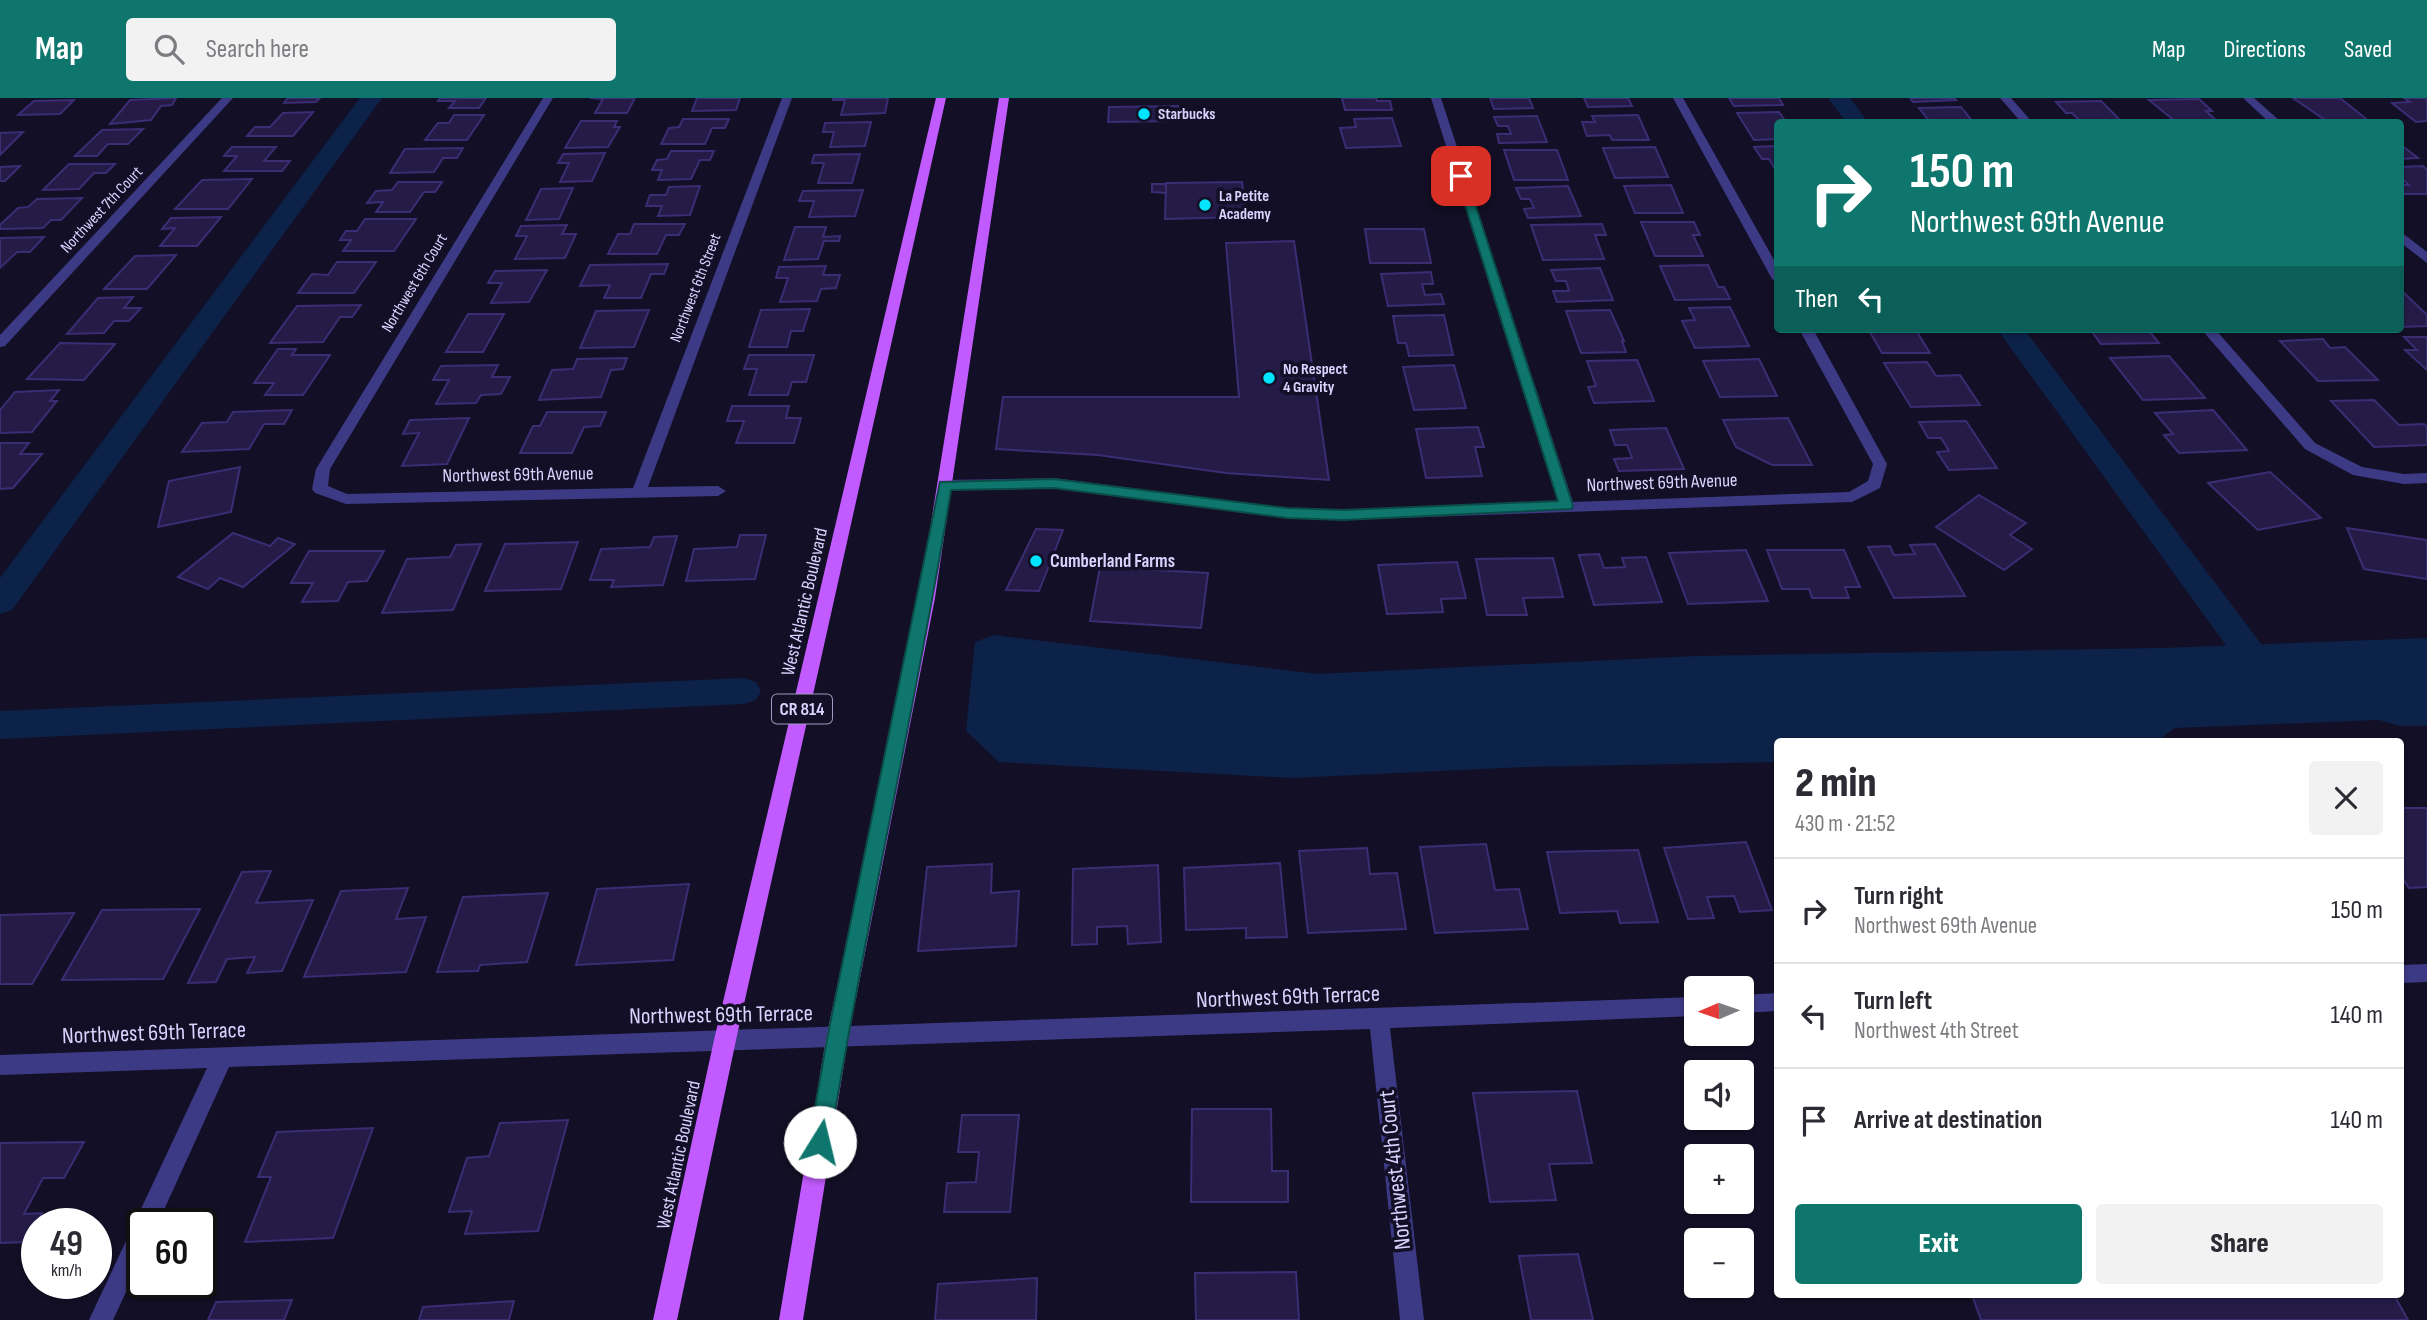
<!DOCTYPE html>
<html lang="en">
<head>
<meta charset="utf-8">
<style>
	:root { --surface:#fff; --page:#f2f2f3; --text:#2b2b33; --muted:#7c7c81; --line:#e1e1e2; --accent:#0f766e }
	body { margin:0; font-family:"Sofia Sans Condensed",sans-serif; background:var(--page); color:var(--text); height:100vh; display:flex; flex-direction:column; font-size:26px; white-space:nowrap }
	* { box-sizing:border-box; margin:0 }
	p { font-size:23px; color:var(--muted) }
	.icon { flex:none; width:38px; height:38px; fill:none; stroke:currentColor; stroke-width:2; stroke-linecap:round; stroke-linejoin:round }
	.map { position:relative; flex:1; overflow:hidden }
	.side { position:absolute; left:1774px; top:640px; width:630px; height:560px; display:flex; flex-direction:column; background:var(--surface); border-radius:7px; box-shadow:0 2px 5px #0004 }
	.side>* { flex:none }
	.guide { position:absolute; left:1774px; top:21px; width:630px; height:214px; border-radius:7px; box-shadow:0 2px 5px #0004; background:#0f766e; color:#fff; overflow:hidden }
	.needle { width:46px; rotate:268deg }
	.tools { position:absolute; left:1684px; top:878px; display:grid; gap:14px }
	.tools a { display:grid; place-items:center; width:70px; height:70px; border-radius:7px; background:var(--surface); box-shadow:0 2px 5px #0004; font-size:35px }
	.speed { position:absolute; left:21px; top:1110px; display:flex; gap:14px; font-size:35px; font-weight:700; text-align:center }
	.speed>* { display:grid; place-content:center; width:91px; height:91px; border-radius:50%; background:var(--surface); box-shadow:0 2px 5px #0004; line-height:1 }
	.speed small { font-size:18px; font-weight:400 }
	.speed .limit { border:4px solid #111; border-radius:10px; background:#fff; color:#111 }
	.pin { position:absolute; display:grid; place-items:center; width:60px; height:60px; color:#fff; margin:-30px; border-radius:14px; box-shadow:0 4px 10px #0006 }
	.me { position:absolute; width:77px; margin:-38px; rotate:9deg; stroke-linejoin:round; filter:drop-shadow(0 0 5px #0008) }
	.turn { display:flex; align-items:center; gap:24px; height:147px; padding:0 21px; font-size:32px }
	.turn .icon { width:91px; height:91px; stroke-width:2.5 }
	.turn b { display:block; font-size:49px; line-height:60px }
	.then { display:flex; align-items:center; height:66px; padding:0 21px; background:#0003; gap:14px; font-size:26px }
	.round { display:grid; place-items:center; flex:none; width:74px; height:74px; border-radius:7px; background:var(--page) }
	.summary { display:flex; align-items:center; justify-content:space-between; height:119px; padding:0 21px }
	h1 { font-size:42px; font-weight:800; line-height:52px }
	.primary-button { display:flex; gap:14px; margin-top:auto; padding:14px 21px }
	.primary-button a { flex:1; height:80px; border-radius:7px; background:var(--accent); color:#fff; font-size:28px; font-weight:800; line-height:80px; text-align:center }
	.primary-button a+a { background:var(--page); color:var(--text) }
	ul { padding:0; list-style:none }
	li { display:flex; align-items:center; gap:21px; height:105px; padding:0 21px; border-top:2px solid var(--line) }
	li div { flex:1 }
	li b { display:block; font-size:26px }
	li em { font-style:normal }
	header { display:flex; align-items:center; gap:42px; box-sizing:border-box; height:98px; padding:0 35px; background:var(--accent); color:#fff }
	header strong { font-size:33px }
	nav { display:flex; gap:38px; margin-inline-start:auto; font-size:24px }
	.search { width:490px; height:63px; background:var(--page); display:flex; align-items:center; gap:18px; box-sizing:border-box; padding:0 24px; border-radius:7px; color:var(--muted); font-size:26px }
	.map>svg:first-child { display:block }
</style>
</head>
<body>
<header>
<strong>Map</strong>
<div class="search"><svg class="icon" aria-label="search" viewBox="0 0 24 24"><circle cx="10" cy="10" r="6"/><path d="M15 15l6 6"/></svg>Search here</div>
<nav><a>Map</a><a>Directions</a><a>Saved</a></nav>
</header>
<div class="map">
<svg width="2427" height="1222" viewBox="0 0 2427 1222">
	<rect width="100%" height="100%" fill="#130f26"/>
	<!-- water -->
	<path fill="#0c2248" d="M994,537L1317,576L1697,558L2161,550L2427,540V628H2400L2379,622L2175,630L2157,643L2145,644H1778V664L1524,669L1292,680L999,664L966,633L975,544Z"/>
	<g fill="none" stroke-linecap="round" stroke-linejoin="round">
		<!-- canal -->
		<g fill="#0c2248" fill-rule="evenodd">
			<path d="M360,0H382L12,512L0,516V480Z"/>
			<path d="M1828,0H1850L1868,24H1846Z"/>
			<path d="M1997,231H2024L2283,575L2288,584L2283,593L2271,597L2259,593Z"/>
			<path d="M744,580L756,584L761,593L756,602L744,606L0,641V613Z"/>
		</g>
	</g>
	<!-- building -->
	<g fill="#241b47" stroke="#3b2d73" stroke-width="2">
		<path d="M176,0L172,7L161,8L151,22L110,26L130,2Z"/>
		<path d="M288,0H320L316,4L284,5Z"/>
		<path d="M440,0H486L479,10H449L455,3H438Z"/>
		<path d="M590,0H635L627,15H595L603,1Z"/>
		<path d="M697,0H740L736,12L692,13Z"/>
		<path d="M833,0H888L885,15L841,17L845,2H833Z"/>
		<path d="M1342,0H1376L1377,3H1390L1392,12H1345Z"/>
		<path d="M1490,0H1529L1533,10L1494,11Z"/>
		<path d="M1584,0H1628L1632,8L1588,9Z"/>
		<path d="M1729,0H1779L1783,7L1734,8Z"/>
		<path d="M1910,0H1954L1956,2L1913,4Z"/>
		<path d="M2293,0H2340L2370,24H2328Z"/>
		<path d="M2404,0H2427V23L2416,24L2392,5L2410,4Z"/>
		<path d="M2199,1L2212,13H2206L2218,24H2176L2149,2Z"/>
		<path d="M74,2L60,16L18,17L34,3Z"/>
		<path d="M2101,3L2122,24H2081L2072,15H2066L2056,4Z"/>
		<path d="M1178,8L1179,23L1108,24L1109,9Z"/>
		<path d="M1961,9L1973,24H1930L1919,10Z"/>
		<path d="M313,14L293,38H247L255,29H270L283,15Z"/>
		<path d="M1779,14L1786,24H1778V41L1754,42L1737,15Z"/>
		<path d="M454,17H484L467,42H425L438,25H449Z"/>
		<path d="M1638,17L1649,42H1612L1610,37L1587,38L1582,24H1595L1592,18Z"/>
		<path d="M1537,18L1547,44L1499,45L1497,36H1511L1508,28H1498L1494,19Z"/>
		<path d="M1392,20L1401,48L1346,50L1340,30L1356,29L1354,21Z"/>
		<path d="M683,21H729L725,30H712L705,46H661L669,30L679,29Z"/>
		<path d="M581,23H617L614,29H620L608,49L565,50Z"/>
		<path d="M871,24L865,48L830,49L834,34H823L825,25Z"/>
		<path d="M143,31L128,46H108L97,58H75L102,32Z"/>
		<path d="M23,34L0,57V35Z"/>
		<path d="M2401,47L2418,60L2401,61Z"/>
		<path d="M1778,48V76L1769,61H1762L1754,49Z"/>
		<path d="M232,49H276L264,63H290L282,73H224L237,58H224Z"/>
		<path d="M1655,49L1668,79L1615,80L1603,50Z"/>
		<path d="M463,50L457,60H443L434,74L390,75L405,51Z"/>
		<path d="M1504,52H1557L1568,82H1514Z"/>
		<path d="M671,53H714L710,62H700L691,81L658,82L662,72H652L657,62L667,61Z"/>
		<path d="M605,55L592,83L560,84L569,65H558L563,56Z"/>
		<path d="M860,56L852,85H818L824,65H812L814,57Z"/>
		<path d="M69,66H115L106,75H94L79,91L43,92Z"/>
		<path d="M20,68L5,83H0V69Z"/>
		<path d="M2423,68L2427,72V96H2404L2401,87H2409L2401,80V69Z"/>
		<path d="M252,81L228,111H175L202,82Z"/>
		<path d="M398,84H442L435,94H424L410,114H376L383,104L367,105L376,93L392,92Z"/>
		<path d="M1242,84L1246,119L1165,121L1166,85Z"/>
		<path d="M1152,86H1166V95L1152,94Z"/>
		<path d="M1671,87L1683,115H1635L1624,88Z"/>
		<path d="M700,88L690,117L658,118L662,108H646L650,97H666L669,89Z"/>
		<path d="M1568,88L1581,118L1528,120L1524,111L1534,110L1530,101H1521L1516,90Z"/>
		<path d="M573,90L559,121L526,122L541,91Z"/>
		<path d="M863,92L855,118L809,119L814,103H799L803,93Z"/>
		<path d="M82,100L61,122H51L43,130L0,131V127L18,110L28,109L37,101Z"/>
		<path d="M221,119L197,148H160L175,130L162,131L171,120Z"/>
		<path d="M365,121H416L394,153H343L351,142H340L346,133H357Z"/>
		<path d="M1641,124H1694L1700,137H1693L1703,158H1655Z"/>
		<path d="M634,126H685L679,137H666L657,156H608L618,136H630Z"/>
		<path d="M1602,126L1606,137H1595L1604,161L1543,162L1531,127Z"/>
		<path d="M567,127L562,136H576L565,160L515,161L527,138H516L521,128Z"/>
		<path d="M795,129H826L823,139L840,138L839,143H824L818,161L784,162Z"/>
		<path d="M1365,131H1424L1431,165H1370Z"/>
		<path d="M44,139L30,154H17L0,170V140Z"/>
		<path d="M1294,143L1329,382L1226,375L1098,357L996,351L1003,299H1239L1226,145Z"/>
		<path d="M176,157L147,191H104L135,158Z"/>
		<path d="M337,164H376L354,195H298L312,176L328,177Z"/>
		<path d="M668,166L664,176H651L641,200H604L610,187L580,188L590,167Z"/>
		<path d="M1708,167L1718,189H1724L1730,201L1675,202L1660,168Z"/>
		<path d="M826,168L823,177H840L836,190L821,191L817,203L780,204L788,180H776L779,169Z"/>
		<path d="M1600,170L1613,202L1557,204L1553,193H1569L1566,183H1556L1551,172Z"/>
		<path d="M547,172L529,204L491,205L502,185H488L495,173Z"/>
		<path d="M1431,174L1433,186H1422L1425,197L1441,196L1444,206L1388,208L1381,176Z"/>
		<path d="M2401,192L2427,217V228L2401,229Z"/>
		<path d="M133,199L124,210H141L129,223H114L104,235L67,236L98,200Z"/>
		<path d="M361,207L352,219H340L323,244L270,245L297,208Z"/>
		<path d="M1730,209L1749,248L1695,250L1682,223L1695,222L1689,210Z"/>
		<path d="M810,211L803,233H791L787,249H749L761,212Z"/>
		<path d="M649,212L634,249L580,250L596,213Z"/>
		<path d="M1610,212L1624,243H1622L1626,254L1581,255L1566,213Z"/>
		<path d="M468,216H504L483,254H446Z"/>
		<path d="M1444,217L1453,257L1409,258L1406,245H1398L1393,218Z"/>
		<path d="M1868,231H1913L1917,234L1930,255H1882Z"/>
		<path d="M2090,231L2150,234L2159,245L2101,246Z"/>
		<path d="M2404,239H2427V272L2405,252H2417Z"/>
		<path d="M2323,241L2330,250L2345,249L2378,282L2318,283L2280,243Z"/>
		<path d="M60,245L115,246L84,282L27,281Z"/>
		<path d="M278,251H296L292,257H330L303,297H265L274,285H254Z"/>
		<path d="M749,257H814L806,284H792L788,297H749L757,271H744Z"/>
		<path d="M2169,258L2205,300L2143,302L2110,260Z"/>
		<path d="M627,260L623,271L611,272L601,299L539,302L552,272L573,271L577,261Z"/>
		<path d="M1759,261L1777,298L1720,299L1703,263Z"/>
		<path d="M1637,262L1654,303L1594,305L1588,289L1596,288L1587,263Z"/>
		<path d="M1927,264L1936,278L1960,277L1980,307L1911,309L1884,265Z"/>
		<path d="M498,267L492,279H510L501,296L481,297L476,305L436,306L449,282H433L441,268Z"/>
		<path d="M1454,267L1466,310L1414,312L1403,269Z"/>
		<path d="M59,292L50,303H57L32,334L0,335V312L15,294Z"/>
		<path d="M2374,302L2399,327L2424,326L2427,329V347L2374,349L2331,303Z"/>
		<path d="M732,308H789L786,320H801L794,345H736L744,323H727Z"/>
		<path d="M292,312L284,326H264L249,351L182,354L202,325L227,324L233,314Z"/>
		<path d="M2213,312L2247,352L2179,355L2164,337L2173,336L2155,315Z"/>
		<path d="M547,314H606L600,328L584,329L572,355H520L533,328H540Z"/>
		<path d="M469,320L447,366L402,368L419,335L403,336L410,322Z"/>
		<path d="M1788,320L1812,367H1772L1736,349L1723,322Z"/>
		<path d="M1966,323L1997,370L1949,372L1937,354L1949,353L1941,340H1928L1919,324Z"/>
		<path d="M1478,329L1484,349H1475L1482,378L1426,380L1416,331Z"/>
		<path d="M1666,330L1684,371L1619,373L1614,361L1632,360L1627,347H1615L1610,332Z"/>
		<path d="M0,345H29L20,356H42L13,390L0,391Z"/>
		<path d="M240,369L231,414L158,429L169,383Z"/>
		<path d="M2270,374L2321,420L2258,432L2208,385Z"/>
		<path d="M1979,397L2026,425L2010,437L2032,451L2004,472L1936,429Z"/>
		<path d="M2347,430L2427,442V481L2364,471Z"/>
		<path d="M1036,431L1063,432L1039,493L1006,492Z"/>
		<path d="M233,435L270,448L278,440L295,446L243,489L220,480L208,491L178,479Z"/>
		<path d="M740,437H766L755,481L686,483L694,451L737,449Z"/>
		<path d="M677,438L663,487L611,489L614,482H590L601,451L650,449L654,439Z"/>
		<path d="M578,444L561,491L485,493L505,446Z"/>
		<path d="M481,446L453,512L382,515L407,461L450,459L456,447Z"/>
		<path d="M1935,446L1965,498L1894,500L1868,449L1890,448L1894,457L1915,456L1910,447Z"/>
		<path d="M1746,452L1768,503L1688,506L1669,455Z"/>
		<path d="M1767,452H1844L1860,489H1845L1849,500H1812L1809,491H1782Z"/>
		<path d="M309,453H384L367,483L348,484L338,503L302,504L313,485H291Z"/>
		<path d="M1599,456L1604,470L1625,469L1622,460L1646,459L1662,504L1594,507L1579,457Z"/>
		<path d="M1553,460L1563,499L1523,500L1527,517H1487L1476,461Z"/>
		<path d="M1457,464L1466,500L1441,501L1443,514L1387,516L1378,467Z"/>
		<path d="M1100,469L1208,475L1201,530L1090,523Z"/>
		<path d="M2401,710H2427V789L2409,790L2401,778Z"/>
		<path d="M1746,744L1772,812L1740,814L1734,798L1707,799L1714,820L1688,821L1664,750Z"/>
		<path d="M1486,746L1495,792L1519,791L1528,831L1435,835L1420,749Z"/>
		<path d="M1367,750L1370,776L1397,775L1406,831L1308,835L1299,753Z"/>
		<path d="M1638,752L1658,824L1620,825L1617,813L1560,815L1547,754Z"/>
		<path d="M1280,765L1287,839L1246,840V830L1186,832L1184,770Z"/>
		<path d="M992,766L991,795L1019,793L1016,848L918,853L927,769Z"/>
		<path d="M1158,767L1161,844L1128,846L1127,828L1097,829V846L1072,847L1073,771Z"/>
		<path d="M271,773L256,805L313,802L282,873L247,875L255,859L227,861L216,884L188,885L242,774Z"/>
		<path d="M689,786L673,862L576,867L597,791Z"/>
		<path d="M408,790L396,821L426,819L406,874L304,879L341,793Z"/>
		<path d="M548,795L527,864L480,867L478,873L437,874L463,799Z"/>
		<path d="M200,811L163,881L62,882L102,812Z"/>
		<path d="M74,815L32,886H0V817Z"/>
		<path d="M1577,993L1592,1065L1549,1066L1556,1102L1490,1104L1473,995Z"/>
		<path d="M1192,1011H1271L1272,1073H1288V1104H1191Z"/>
		<path d="M962,1017H1019L1010,1114H944L947,1085L976,1084L979,1054H958Z"/>
		<path d="M568,1022L538,1133L465,1136L472,1113L449,1114L467,1060L489,1058L500,1025Z"/>
		<path d="M373,1030L333,1140L245,1144L271,1079H258L277,1034Z"/>
		<path d="M84,1044L64,1080H43L24,1116L42,1115L27,1144L0,1145V1045Z"/>
		<path d="M1578,1156L1593,1222H1531L1519,1158Z"/>
		<path d="M1296,1174L1299,1222H1196L1195,1175Z"/>
		<path d="M1037,1180L1036,1222H935L938,1186Z"/>
		<path d="M1972,1197H2394L2408,1222H1981Z"/>
		<path d="M292,1202L284,1222H208L216,1204Z"/>
		<path d="M514,1203L509,1222H419L423,1209Z"/>
	</g>
	<g fill="none" stroke-linecap="round" stroke-linejoin="round">
		<!-- minor -->
		<g fill="#3d3a85" fill-rule="evenodd">
			<path d="M222,0H233L5,248L0,249V237Z"/>
			<path d="M543,0H553L330,371L328,388L347,396L633,390L782,0H792L648,389L718,388L726,393L718,398L346,406L315,395L312,391L316,371Z"/>
			<path d="M1431,0H1441L1573,404L1849,394L1868,383L1873,366L1799,231H1813L1887,366L1880,390L1852,404L1343,422L1287,420L1054,390L940,391L937,387L940,383L945,382L1054,380L1287,410L1343,412L1558,404Z"/>
			<path d="M1673,0H1683L1778,169V185L1772,181Z"/>
			<path d="M2000,0H2011L2032,24H2021Z"/>
			<path d="M2243,0H2254L2281,24H2269Z"/>
			<path d="M2401,134L2427,154V165L2401,145Z"/>
			<path d="M2201,231H2215L2315,345L2362,369L2404,376L2427,375V385L2404,386L2353,377L2305,351Z"/>
			<path d="M2427,866V884L2401,885V867Z"/>
			<path d="M1778,895V913L1741,915V897Z"/>
			<path d="M1696,899V918L1390,930L1424,1222H1400L1370,931L229,969L158,1125H142V1160L113,1222H89L207,970L0,977V957Z"/>
		</g>
		<!-- major -->
		<g fill="#c25bff" fill-rule="evenodd">
			<path d="M936,0H946L736,942L677,1222H653L714,942Z"/>
			<path d="M999,0H1009L935,500L848,941L803,1222H779L826,941L919,500Z"/>
		</g>
	</g>
	<!-- route -->
	<path fill="#0f766e" stroke="#0a4d48" stroke-width="2" d="M1461,75L1466,78L1573,408L1571,411L1343,422L1287,420L1054,390L951,392C916,610 865,826 830,1044L827,1051L820,1054L812,1051L809,1044L827,941L940,384L1054,381L1287,410L1343,412L1558,403L1456,78Z"/>
	<!-- markers -->
	<g fill="#00e5ff" stroke="#130f26" stroke-width="2.5">
		<circle cx="1144" cy="16" r="7"/>
		<circle cx="1205" cy="107" r="7"/>
		<circle cx="1269" cy="280" r="7"/>
		<circle cx="1036" cy="463" r="7"/>
	</g>
	<g text-anchor="middle" dominant-baseline="central" stroke-width="7" stroke-linejoin="round" paint-order="stroke">
		<!-- far-poi labels -->
		<g font-size="16" font-weight="bold" fill="#d9d4ff" stroke="#130f26" text-anchor="start">
			<text x="1158" y="16">Starbucks</text>
			<text x="1219" y="98">La Petite<tspan x="1219" dy="18">Academy</tspan></text>
			<text x="1283" y="271">No Respect<tspan x="1283" dy="18">4 Gravity</tspan></text>
		</g>
		<!-- far-street labels -->
		<g font-size="16" fill="#d9d4ff" stroke="#130f26">
			<text transform="translate(102 112) rotate(-47)">Northwest 7th Court</text>
			<text transform="translate(415 185) rotate(-59)">Northwest 6th Court</text>
			<text transform="translate(696 190) rotate(-69)">Northwest 6th Street</text>
		</g>
		<!-- shield labels -->
		<rect fill="#130f26" stroke="#9e99be" stroke-width="2" x="772" y="596.5" width="60" height="29" rx="5"/>
		<g font-size="18" font-weight="bold" fill="#d9d4ff">
			<text x="802" y="611">CR 814</text>
		</g>
		<!-- street labels -->
		<g font-size="19" fill="#d9d4ff" stroke="#130f26">
			<text transform="translate(518 377) rotate(-1)">Northwest 69th Avenue</text>
			<text transform="translate(1662 385) rotate(-2)">Northwest 69th Avenue</text>
			<text transform="translate(805 504) rotate(-77)">West Atlantic Boulevard</text>
			<text transform="translate(679 1057) rotate(-78)">West Atlantic Boulevard</text>
		</g>
		<!-- poi labels -->
		<g font-size="19" font-weight="bold" fill="#d9d4ff" stroke="#130f26" text-anchor="start">
			<text x="1050" y="463">Cumberland Farms</text>
		</g>
		<!-- near-street labels -->
		<g font-size="23" fill="#d9d4ff" stroke="#130f26">
			<text transform="translate(1288 899) rotate(-2)">Northwest 69th Terrace</text>
			<text transform="translate(721 917) rotate(-1)">Northwest 69th Terrace</text>
			<text transform="translate(154 935) rotate(-2)">Northwest 69th Terrace</text>
			<text transform="translate(1395 1072) rotate(-96)">Northwest 4th Court</text>
		</g>
	</g>
</svg>
<div class="tools">
<a><svg class="needle" viewBox="-14 -14 28 28"><path d="M0-13l5 13h-10z" fill="#e53935"/><path d="M0 13l5-13h-10z" fill="#7c7c81"/></svg></a>
<a><svg class="icon" aria-label="sound" viewBox="0 0 24 24"><path d="M4 9h4l5-4v14l-5-4H4zM17 9q2 3 0 6"/></svg></a>
<a>+</a>
<a>−</a>
</div>
<div class="speed"><div>49<small>km/h</small></div><div class="limit">60</div></div>
<div class="pin" style="left:1461px;top:78px;background:#d93025"><svg class="icon" aria-label="arrive" viewBox="0 0 24 24"><path d="M6 21V4h12l-3 4 3 4H6"/></svg></div>
<svg class="me" style="left:820px;top:1044px" viewBox="-20 -20 40 40"><circle r="19" fill="#fff"/><path d="M0-13L10 11 0 6-10 11z" fill="#0f766e"/></svg>
<div class="guide">
<div class="turn"><svg class="icon" aria-label="right" viewBox="0 0 24 24"><path d="M7 20v-9h11M14 6l5 5-5 5"/></svg><div><b>150 m</b>Northwest 69th Avenue</div></div>
<div class="then">Then<svg class="icon" aria-label="left" viewBox="0 0 24 24"><path d="M17 20v-9H6M10 6l-5 5 5 5"/></svg></div>
</div>
<section class="side">
<div class="summary"><div><h1>2 min</h1><p>430 m · 21:52</p></div><a class="round"><svg class="icon" aria-label="close" viewBox="0 0 24 24"><path d="M6 6l12 12M18 6L6 18"/></svg></a></div>
<ul>
<li><svg class="icon" aria-label="right" viewBox="0 0 24 24"><path d="M7 20v-9h11M14 6l5 5-5 5"/></svg><div><b>Turn right</b><p>Northwest 69th Avenue</p></div><em>150 m</em></li>
<li><svg class="icon" aria-label="left" viewBox="0 0 24 24"><path d="M17 20v-9H6M10 6l-5 5 5 5"/></svg><div><b>Turn left</b><p>Northwest 4th Street</p></div><em>140 m</em></li>
<li><svg class="icon" aria-label="arrive" viewBox="0 0 24 24"><path d="M6 21V4h12l-3 4 3 4H6"/></svg><div><b>Arrive at destination</b></div><em>140 m</em></li>
</ul>
<div class="primary-button"><a>Exit</a><a>Share</a></div>
</section>
</div>
</body>
</html>
